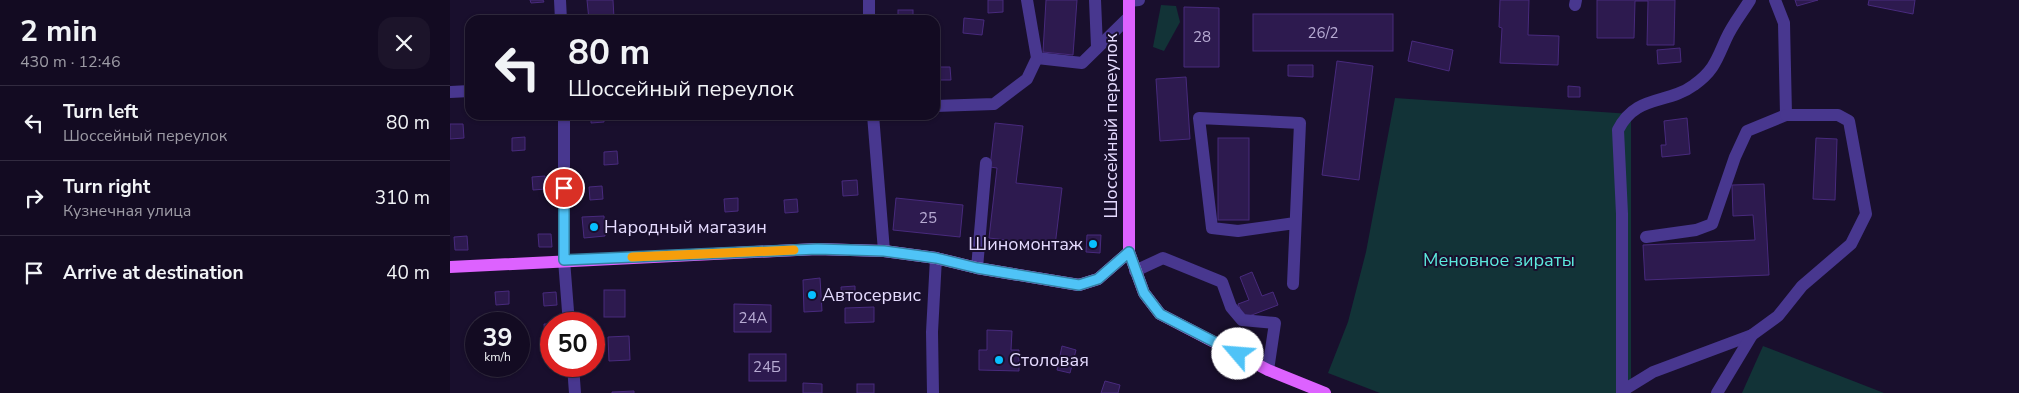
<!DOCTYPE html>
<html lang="en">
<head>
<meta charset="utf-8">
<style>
	:root { --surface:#130b22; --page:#1c142a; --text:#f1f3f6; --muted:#9d9ba5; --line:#322b40 }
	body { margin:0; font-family:"Nunito Sans",sans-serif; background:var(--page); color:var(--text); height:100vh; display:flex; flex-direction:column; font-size:19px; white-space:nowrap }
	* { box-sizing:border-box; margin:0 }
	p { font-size:16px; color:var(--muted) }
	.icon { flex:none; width:28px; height:28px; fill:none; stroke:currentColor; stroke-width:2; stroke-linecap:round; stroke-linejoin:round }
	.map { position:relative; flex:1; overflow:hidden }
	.drawer { display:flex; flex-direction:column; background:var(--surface); width:450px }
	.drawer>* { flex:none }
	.banner { position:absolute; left:15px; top:15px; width:475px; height:105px; border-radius:15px; box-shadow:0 1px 4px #0004,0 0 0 1px var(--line); background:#130b22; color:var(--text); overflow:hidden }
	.speed { position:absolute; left:15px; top:312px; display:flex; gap:10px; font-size:25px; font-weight:700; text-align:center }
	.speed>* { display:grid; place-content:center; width:65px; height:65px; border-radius:50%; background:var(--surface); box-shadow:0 1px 4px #0004,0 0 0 1px var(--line); line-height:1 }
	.speed small { font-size:12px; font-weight:400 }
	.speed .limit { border:8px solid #d22; background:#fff; color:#111 }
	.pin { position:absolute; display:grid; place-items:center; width:42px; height:42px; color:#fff; margin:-21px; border:2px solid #fff; border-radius:50%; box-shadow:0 1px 5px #0007 }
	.me { position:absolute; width:55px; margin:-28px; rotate:297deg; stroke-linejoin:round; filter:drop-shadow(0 0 4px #0008) }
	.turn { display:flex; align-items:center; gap:18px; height:105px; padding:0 20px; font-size:22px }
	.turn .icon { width:65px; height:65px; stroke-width:2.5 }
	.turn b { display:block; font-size:35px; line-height:42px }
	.round { display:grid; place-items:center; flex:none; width:52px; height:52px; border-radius:15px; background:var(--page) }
	.overview { display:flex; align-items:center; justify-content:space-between; height:85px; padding:0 20px }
	h1 { font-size:30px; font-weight:700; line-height:38px }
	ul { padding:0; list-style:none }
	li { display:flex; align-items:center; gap:15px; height:75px; padding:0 20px; border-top:1px solid var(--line) }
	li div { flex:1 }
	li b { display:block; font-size:19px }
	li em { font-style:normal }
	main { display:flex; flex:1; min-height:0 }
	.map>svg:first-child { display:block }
</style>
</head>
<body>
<main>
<section class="drawer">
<div class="overview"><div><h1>2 min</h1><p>430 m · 12:46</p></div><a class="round"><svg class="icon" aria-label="close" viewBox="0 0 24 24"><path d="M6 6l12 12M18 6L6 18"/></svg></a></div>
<ul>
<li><svg class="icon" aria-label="left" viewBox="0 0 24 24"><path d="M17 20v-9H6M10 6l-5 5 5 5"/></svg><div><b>Turn left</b><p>Шоссейный переулок</p></div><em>80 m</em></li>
<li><svg class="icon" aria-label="right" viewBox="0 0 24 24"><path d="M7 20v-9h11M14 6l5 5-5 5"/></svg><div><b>Turn right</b><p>Кузнечная улица</p></div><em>310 m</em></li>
<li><svg class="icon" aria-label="arrive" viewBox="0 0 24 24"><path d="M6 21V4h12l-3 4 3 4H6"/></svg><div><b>Arrive at destination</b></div><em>40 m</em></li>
</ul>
</section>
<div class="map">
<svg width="1569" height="393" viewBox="0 0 1569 393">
	<rect width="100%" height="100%" fill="#190f2d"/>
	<!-- green -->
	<g fill="#123337">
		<path d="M711,5L726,6L730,22L714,51L703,47Z"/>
		<path d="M945,98L1181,114V393H930L878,373L898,322L916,252Z"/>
		<path d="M1313,346L1434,393H1292Z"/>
	</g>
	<!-- building -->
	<g fill="#2d1a4f" stroke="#482a7d">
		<path d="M80,0H93L94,2L81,3Z"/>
		<path d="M137,0H163L164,18L139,20Z"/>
		<path d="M538,0H553V12L538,13Z"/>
		<path d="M596,0H627L623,55L593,52Z"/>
		<path d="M1050,0H1079L1078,35L1109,36L1108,65L1050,63L1052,28L1049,27Z"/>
		<path d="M1147,0H1225L1224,45H1197L1198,1H1185L1184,38H1147Z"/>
		<path d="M1345,0H1368L1347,6Z"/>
		<path d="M1419,0H1465L1463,14L1418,5Z"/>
		<path d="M734,7L769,8V67H734Z"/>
		<rect x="448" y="10" width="15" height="10"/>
		<rect x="803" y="14" width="140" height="37"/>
		<path d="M514,18L534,20L532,35L513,33Z"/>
		<path d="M962,41L1003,50L999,71L958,61Z"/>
		<path d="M1230,48L1231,62L1208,64L1207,50Z"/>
		<path d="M18,53H20V68H19Z"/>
		<path d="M887,61L923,66L909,180L872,175Z"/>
		<path d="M838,65H863V77L838,76Z"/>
		<path d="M487,67H500L501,80H488Z"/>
		<path d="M736,77L740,139L710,141L706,79Z"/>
		<path d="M1118,86L1130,87V97H1118Z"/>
		<path d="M141,115H154V122L141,123Z"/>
		<path d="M197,115H210V118L197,119Z"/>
		<rect x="264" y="115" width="13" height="3"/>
		<path d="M384,115H399V119L385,120Z"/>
		<path d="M1237,118L1240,154L1212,157L1211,145H1216L1214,121Z"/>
		<path d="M545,123L573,126L566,183L612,188L605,246L539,238L547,168L540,167Z"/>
		<path d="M0,124H13L14,138L0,139Z"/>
		<path d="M75,137V150L62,151V138Z"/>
		<rect x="768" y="138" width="31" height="82"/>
		<path d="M1366,138L1387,139L1385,200L1363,199Z"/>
		<path d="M167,151L168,164L154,165V152Z"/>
		<path d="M95,176L96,189L83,190L82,177Z"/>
		<path d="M407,180L408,195L393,196L392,181Z"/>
		<path d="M1314,184L1319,275L1195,280L1193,245L1305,240L1303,215L1283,216L1282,185Z"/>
		<path d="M152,186L153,199L140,200L139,187Z"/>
		<path d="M288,198V211L275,212L274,199Z"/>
		<path d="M446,198L513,205L510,237L443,230Z"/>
		<path d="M347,199L348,212L335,213L334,200Z"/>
		<path d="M154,216L155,236L134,238L132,217Z"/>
		<path d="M88,234H101L102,247H89Z"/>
		<path d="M637,235H651L650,253L636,252Z"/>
		<path d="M17,236L18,250H5L4,237Z"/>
		<path d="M802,272L812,296L823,292L828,305L794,318L788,304L799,300L790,277Z"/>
		<path d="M370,278L372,311L354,312L353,280Z"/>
		<path d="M405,286V299L392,300L391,287Z"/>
		<rect x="154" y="290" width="21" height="27"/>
		<path d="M59,291V304L46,305L45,292Z"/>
		<path d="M106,292L107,305L94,306L93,293Z"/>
		<path d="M284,304L321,305V332H284Z"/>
		<path d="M424,307V322L395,323V308Z"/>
		<path d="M94,324H101V337L95,338Z"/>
		<path d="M537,330L562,331L561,350H569V371L529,370V350H537Z"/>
		<path d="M179,336L180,360L159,361L158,337Z"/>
		<path d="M612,346L626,350L620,373L607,370Z"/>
		<rect x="299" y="354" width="37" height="27"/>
		<path d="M655,381L670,385L668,393H651Z"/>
		<path d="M353,383L372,384V393H353Z"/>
		<rect x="407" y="384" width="17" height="9"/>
		<path d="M184,391V393H162V392Z"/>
	</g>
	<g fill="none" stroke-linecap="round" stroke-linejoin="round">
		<!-- minor -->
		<g stroke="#48378f" stroke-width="12">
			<path d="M110,0L111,20"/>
			<path d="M645,0L647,47"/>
			<path d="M679,1L689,0"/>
			<path d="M1125,5L1126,0"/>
			<path d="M419,20V0"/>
			<path d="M587,58L632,63L679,17"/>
			<path d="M0,92L20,91"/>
			<path d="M485,106L544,104L577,79L587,58L577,0"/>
			<path d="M114,115V260L119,324"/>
			<path d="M423,115L434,251"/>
			<path d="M1196,237L1246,230L1262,224L1285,157L1297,131L1336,115L1334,23L1325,0"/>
			<path d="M527,268L536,163"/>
			<path d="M685,271L713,258L772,282L781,307L792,320L825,323L818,370"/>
			<path d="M843,284L850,123L749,118L762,228L788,231L845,223"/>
			<path d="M123,366L125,393"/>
			<path d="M1172,391L1203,372L1302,335"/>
			<path d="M483,393L482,332L486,258"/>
			<path d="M1172,393V214L1168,130C1186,94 1217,105 1244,85C1264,71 1267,59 1276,39C1282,25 1292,13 1300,0"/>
			<path d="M1267,393L1302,335L1328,316L1352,286L1401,244L1416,214L1399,121L1388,115H1336"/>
		</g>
		<!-- major -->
		<g stroke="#dd62ff" stroke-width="12">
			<path d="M679,0V252L694,293L710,314L818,370L875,393"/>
			<path d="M0,267L367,249L434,251L486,258L527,268L629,285L648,279L679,252"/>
		</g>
	</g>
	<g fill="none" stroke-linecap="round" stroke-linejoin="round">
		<defs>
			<path id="route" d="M114,188V260L367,249L434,251L486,258L527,268L629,285L648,279L679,252L694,293L710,314L788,354"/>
		</defs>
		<!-- route casing -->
		<use href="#route" stroke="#337fa1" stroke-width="12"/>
		<!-- route -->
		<use href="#route" stroke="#4fc3f7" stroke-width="9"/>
		<!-- slow -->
		<path stroke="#f59e0b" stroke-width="9" d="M182,257L344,250"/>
	</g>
	<!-- markers -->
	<g fill="#07bfff" stroke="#190f2d" stroke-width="2">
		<circle cx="144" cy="227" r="5"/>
		<circle cx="643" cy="244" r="5"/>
		<circle cx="362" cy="295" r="5"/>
		<circle cx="549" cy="360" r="5"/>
	</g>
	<g text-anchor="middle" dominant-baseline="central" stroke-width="4" stroke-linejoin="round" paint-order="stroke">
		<!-- number labels -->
		<g font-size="15" fill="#b7abd3">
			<text x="873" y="33">26/2</text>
			<text x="752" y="37">28</text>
			<text x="478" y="218">25</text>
			<text x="303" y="318">24А</text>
			<text x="317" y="367">24Б</text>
		</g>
		<!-- street labels -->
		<g font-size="18" fill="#e5dbff" stroke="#190f2d">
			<text transform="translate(661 126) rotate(-90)">Шоссейный переулок</text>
		</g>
		<!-- poi labels -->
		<g font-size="18" fill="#e5dbff" stroke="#190f2d" text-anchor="start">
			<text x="154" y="227">Народный магазин</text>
			<text x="633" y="244" text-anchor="end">Шиномонтаж</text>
			<text x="372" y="295">Автосервис</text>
			<text x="559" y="360">Столовая</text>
		</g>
		<!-- park labels -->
		<g font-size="18" fill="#5ceadd" stroke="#190f2d">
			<text x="1049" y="260">Меновное зираты</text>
		</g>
	</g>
</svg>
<div class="speed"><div>39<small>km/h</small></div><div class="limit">50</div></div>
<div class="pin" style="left:114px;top:188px;background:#d93025"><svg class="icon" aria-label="arrive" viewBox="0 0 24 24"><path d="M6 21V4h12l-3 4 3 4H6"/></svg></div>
<svg class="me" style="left:788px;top:354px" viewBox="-20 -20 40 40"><circle r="19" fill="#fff"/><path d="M0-13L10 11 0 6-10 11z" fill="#4fc3f7"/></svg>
<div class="banner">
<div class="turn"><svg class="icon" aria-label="left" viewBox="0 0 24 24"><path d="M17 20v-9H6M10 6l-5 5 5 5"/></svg><div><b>80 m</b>Шоссейный переулок</div></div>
</div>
</div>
</main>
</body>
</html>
